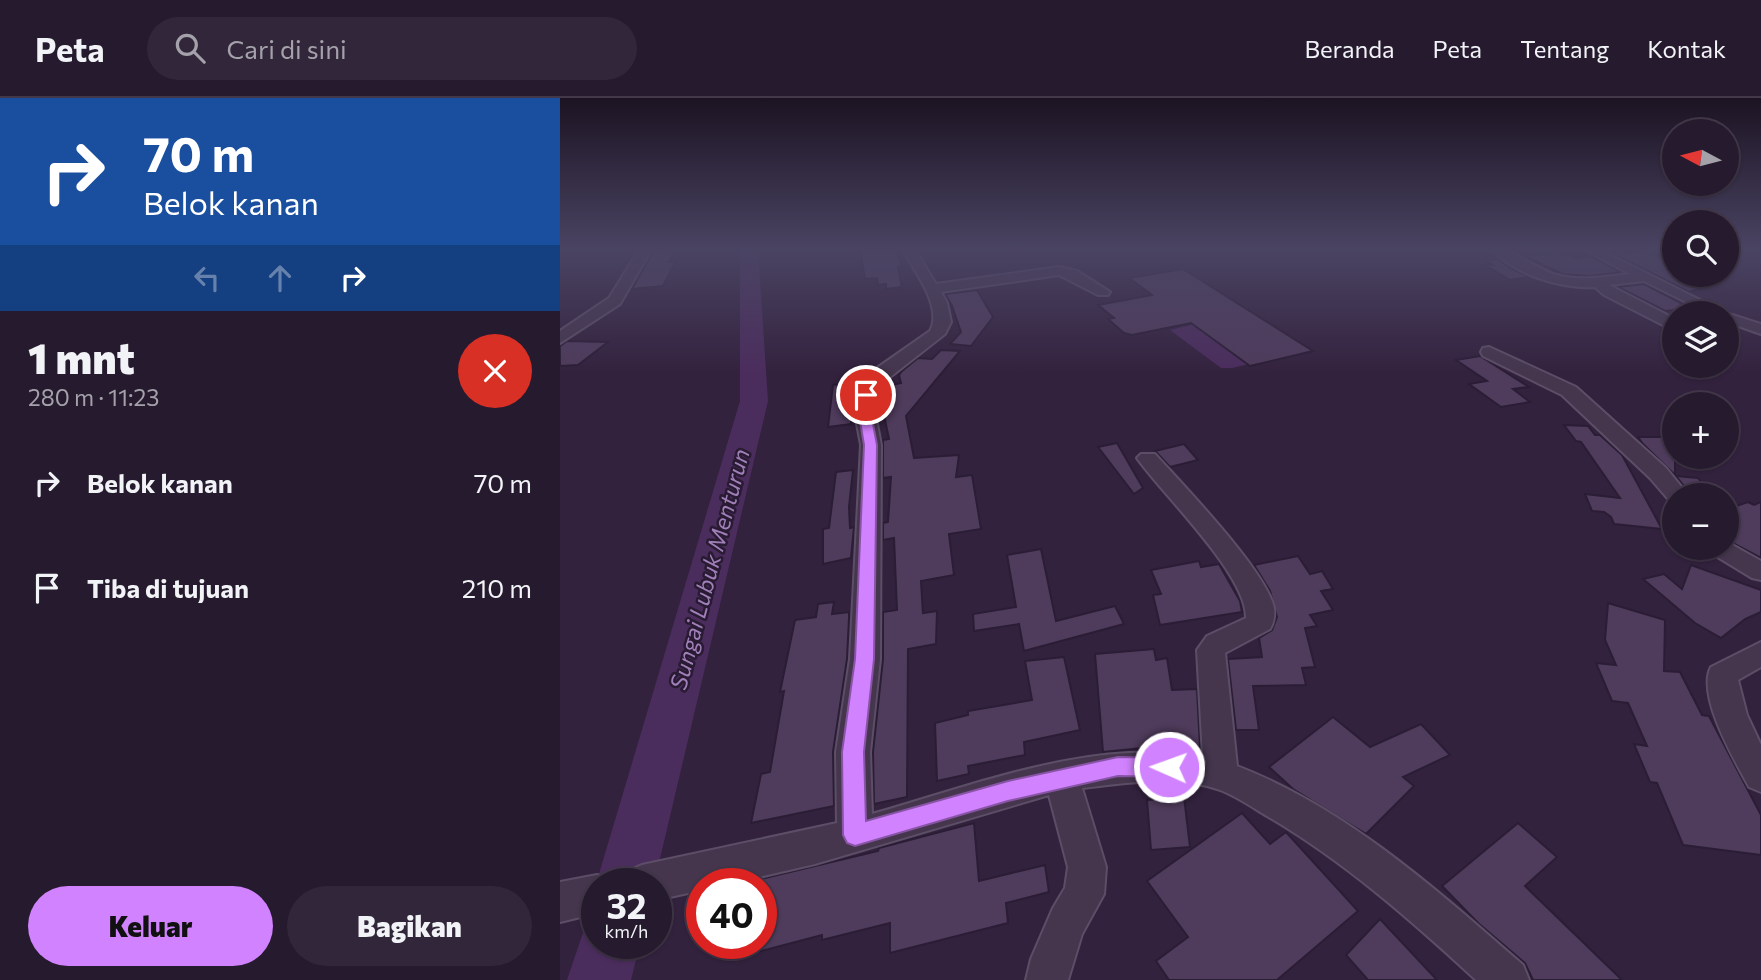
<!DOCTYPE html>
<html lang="id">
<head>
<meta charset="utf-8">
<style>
	:root { --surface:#261a2e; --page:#32273a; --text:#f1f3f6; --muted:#a4a1aa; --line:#42384a; --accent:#d182fe }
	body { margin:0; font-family:Commissioner,sans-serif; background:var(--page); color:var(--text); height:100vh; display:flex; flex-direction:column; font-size:26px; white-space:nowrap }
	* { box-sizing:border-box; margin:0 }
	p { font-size:23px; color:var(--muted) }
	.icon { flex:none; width:38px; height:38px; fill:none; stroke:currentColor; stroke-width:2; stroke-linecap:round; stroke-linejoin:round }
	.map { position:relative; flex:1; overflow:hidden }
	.sheet { display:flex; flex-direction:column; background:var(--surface); width:560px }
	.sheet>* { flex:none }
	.hud { background:#1a4fa0; color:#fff; overflow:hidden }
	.needle { width:46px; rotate:277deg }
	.fabs { position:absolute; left:1102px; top:21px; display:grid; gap:14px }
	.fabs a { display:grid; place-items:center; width:77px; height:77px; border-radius:50%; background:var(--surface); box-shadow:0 2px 5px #0004,0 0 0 2px var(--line); font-size:35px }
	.speed { position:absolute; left:21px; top:770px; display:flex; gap:14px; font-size:35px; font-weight:700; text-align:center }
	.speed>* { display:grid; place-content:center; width:91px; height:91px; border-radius:50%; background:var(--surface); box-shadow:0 2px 5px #0004,0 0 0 2px var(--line); line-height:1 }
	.speed small { font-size:18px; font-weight:400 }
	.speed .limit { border:10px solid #d22; background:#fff; color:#111 }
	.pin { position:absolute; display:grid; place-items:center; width:60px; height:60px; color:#fff; margin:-30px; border:4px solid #fff; border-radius:50%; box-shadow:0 2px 7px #0007 }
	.me { position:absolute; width:77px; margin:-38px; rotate:272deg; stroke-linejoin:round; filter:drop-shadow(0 0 5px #0008) }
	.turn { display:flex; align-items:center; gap:24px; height:147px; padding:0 28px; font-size:32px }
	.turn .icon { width:91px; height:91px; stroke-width:2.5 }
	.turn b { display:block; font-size:49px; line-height:60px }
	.lanes { display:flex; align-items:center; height:66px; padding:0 28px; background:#0003; justify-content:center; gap:35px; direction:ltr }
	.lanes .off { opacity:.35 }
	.round { display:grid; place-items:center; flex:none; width:74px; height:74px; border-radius:37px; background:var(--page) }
	.overview { display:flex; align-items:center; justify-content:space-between; height:119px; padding:0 28px }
	h1 { font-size:42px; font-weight:800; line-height:52px }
	.cta { display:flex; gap:14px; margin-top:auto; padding:14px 28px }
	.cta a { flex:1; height:80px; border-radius:42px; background:var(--accent); color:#111; font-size:28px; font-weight:800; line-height:80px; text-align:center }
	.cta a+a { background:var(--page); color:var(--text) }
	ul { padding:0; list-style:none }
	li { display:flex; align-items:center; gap:21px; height:105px; padding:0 28px }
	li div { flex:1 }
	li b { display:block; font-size:26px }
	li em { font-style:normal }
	header { display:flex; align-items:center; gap:42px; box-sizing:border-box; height:98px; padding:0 35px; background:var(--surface); border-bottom:2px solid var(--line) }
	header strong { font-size:33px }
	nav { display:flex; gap:38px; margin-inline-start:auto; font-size:24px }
	.search { width:490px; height:63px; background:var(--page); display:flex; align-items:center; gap:18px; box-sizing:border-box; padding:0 24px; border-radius:38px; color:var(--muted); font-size:26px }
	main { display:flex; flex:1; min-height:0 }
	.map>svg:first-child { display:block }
</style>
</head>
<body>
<header>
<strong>Peta</strong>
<div class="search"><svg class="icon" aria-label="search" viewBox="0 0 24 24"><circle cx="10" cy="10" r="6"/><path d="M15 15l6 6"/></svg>Cari di sini</div>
<nav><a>Beranda</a><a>Peta</a><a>Tentang</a><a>Kontak</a></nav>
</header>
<main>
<section class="sheet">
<div class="hud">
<div class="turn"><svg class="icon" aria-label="right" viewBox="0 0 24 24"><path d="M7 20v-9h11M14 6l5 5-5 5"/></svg><div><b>70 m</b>Belok kanan</div></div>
<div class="lanes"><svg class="icon off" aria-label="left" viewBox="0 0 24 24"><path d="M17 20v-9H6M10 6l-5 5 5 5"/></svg><svg class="icon off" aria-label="ahead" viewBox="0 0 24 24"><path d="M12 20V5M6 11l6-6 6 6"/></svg><svg class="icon" aria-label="right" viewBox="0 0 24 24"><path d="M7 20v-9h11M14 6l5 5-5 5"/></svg></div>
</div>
<div class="overview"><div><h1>1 mnt</h1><p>280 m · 11:23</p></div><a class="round" style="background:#d93025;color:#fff"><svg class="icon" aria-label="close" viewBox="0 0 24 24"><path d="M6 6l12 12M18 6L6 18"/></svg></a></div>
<ul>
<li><svg class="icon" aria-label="right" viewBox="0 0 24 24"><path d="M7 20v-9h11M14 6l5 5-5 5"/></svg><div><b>Belok kanan</b></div><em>70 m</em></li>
<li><svg class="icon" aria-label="arrive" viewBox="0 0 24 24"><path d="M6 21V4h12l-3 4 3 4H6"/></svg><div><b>Tiba di tujuan</b></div><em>210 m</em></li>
</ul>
<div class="cta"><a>Keluar</a><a>Bagikan</a></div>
</section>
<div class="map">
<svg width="1201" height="882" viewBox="0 0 1201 882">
	<rect width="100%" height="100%" fill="#33223e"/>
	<!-- water -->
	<path fill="#4b2d5d" d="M635,226L735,255L672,270H661L610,232Z"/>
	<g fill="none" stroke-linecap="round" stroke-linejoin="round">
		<!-- river -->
		<g fill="#4b2d5d" fill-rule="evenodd">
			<path d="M180,152H198L208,303L94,786H37V788L36,786L180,303Z"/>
			<path d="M37,819V845H80L71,882H7L27,823Z"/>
		</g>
	</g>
	<!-- building -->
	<g fill="#4f3b5c" stroke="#2b1d35" stroke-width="2">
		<path d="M94,152H114L109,164L116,163L103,188L72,191Z"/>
		<path d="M300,152H336L342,169H338L342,189L326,191V186L318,187L317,180L305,181Z"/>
		<path d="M1084,153L1115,166V177H1140L1159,185L1129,194L1054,156Z"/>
		<path d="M1002,155L1016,160L1031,158L1061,174L1031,178L1003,176L964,158Z"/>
		<path d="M938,161L952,171L970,179L950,182L925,167H933L925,162Z"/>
		<path d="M623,171L753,253L690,268L631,225L572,237L564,235L548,221L554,220L538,207L592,197L569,180Z"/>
		<path d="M1084,186L1131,210L1105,213L1058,189Z"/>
		<path d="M417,192L433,219L411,248L390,246L401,234L392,208L385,196Z"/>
		<path d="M7,243L48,244L18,267L0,268V248Z"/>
		<path d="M381,252L400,253L346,318L354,360L399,357L396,379L412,377L421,431L389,436L394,477L361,483L363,515L377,513L376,546L348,551L347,699L314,706L313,654L323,561V514L337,512L334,440L323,442V425L328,424L331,379L323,380V342L329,341L322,308L317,309L322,289L341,285L339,277L342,273L358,260L372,261Z"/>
		<path d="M920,258L969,289L953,291L970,304L941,309L909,286L927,283L896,262Z"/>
		<path d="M297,284L298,289L291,309V326L268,329L273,287Z"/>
		<path d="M1004,327L1028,328L1035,337H1040L1062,357L1102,431L1054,426L1051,419L1044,414L1032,413L1025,396L1060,400L1021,344L1016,343Z"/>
		<path d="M1078,339H1115V377L1083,346Z"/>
		<path d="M557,345L583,390L574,396L538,349Z"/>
		<path d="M624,346L638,362L610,369L595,353Z"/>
		<path d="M293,372L289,409L290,430L294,429L291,460L263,466V431L269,430L276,374Z"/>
		<path d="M1116,378L1138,380L1151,397H1131Z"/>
		<path d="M1188,404L1194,407L1201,404V460L1167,442V411Z"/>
		<path d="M481,451L496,523L555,508L564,526L464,553L459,526L414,533L413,516L456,509L447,457Z"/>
		<path d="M738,458L750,476L762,473L773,491L761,493L773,512L750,517L757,528L745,530L755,569L742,570L746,587L693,588L699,632H676L668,561L702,559L699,540L712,532L717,519L710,493L694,467Z"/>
		<path d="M639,463L641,469L659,466L680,503L682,514L600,527L593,497L601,496L591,472Z"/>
		<path d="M1131,467L1201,492V514L1185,521L1161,540L1135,525L1083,481L1104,476L1122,491Z"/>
		<path d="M274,504L272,516L289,514V520L287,561L273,654L274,708L191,725L201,676L210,674L224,593L220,594L235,522L256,519L258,506Z"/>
		<path d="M1048,505L1105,522L1104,573L1120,574L1142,617L1149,618L1201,717V757L1123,747L1097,685L1090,684L1074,646L1087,648L1068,605L1052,603L1036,565L1056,567L1045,542Z"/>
		<path d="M594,551L596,562L607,560L612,592L637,591L640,650L611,651V647L543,654L535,556Z"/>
		<path d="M504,559L520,632L464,644L465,657L408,668L409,676L377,683L375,625L408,617V613L472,602L465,563Z"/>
		<path d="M773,619L810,649L861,626L890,657L843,679L854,688L806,736L733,691L709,669Z"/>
		<path d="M624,699L630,749L591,752L587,702Z"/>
		<path d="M682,715L710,746L726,734L798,813L717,882H609L596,863L628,839L587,783Z"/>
		<path d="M414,725L419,783L485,767L489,794L446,805L448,825L330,855V825L262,842V837L201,853V781L318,753L319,750Z"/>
		<path d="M958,725L997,759L965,788L1062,882H973L965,865L918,825L882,788Z"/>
		<path d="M820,821L877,882H808L786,857Z"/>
	</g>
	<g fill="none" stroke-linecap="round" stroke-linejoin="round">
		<defs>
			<g id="minor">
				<path d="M79,152H91L60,206L0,245V233L49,200Z"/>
				<path d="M343,152H355L376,186L499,169L517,173L550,194L548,197H538L499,177L381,194L387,205L391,224L385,236L320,287L314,310L321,347L320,561L310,654L312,716C418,686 532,640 643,659L637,552L647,538L686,520C687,477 604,398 577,360L581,356H595C623,387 707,474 714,510C715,518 714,524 710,531L665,555L677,668C786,710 877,792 963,867L969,882H916C851,822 784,763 707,718C692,709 676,698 660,692C617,676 566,685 522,690L546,769L544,796L522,836L508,882H466L471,861L493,810L505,790L508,769L489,697L255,766L169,786H142V792L96,802V786H63L68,773L82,767L277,725L276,654L290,561L301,347L294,310L297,297L306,281L317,270L370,233C383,209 355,174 343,152Z"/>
				<path d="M932,152C954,151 972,168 993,176C1018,184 1044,179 1070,176L1025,152H1040L1166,215L1201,226V236L1167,224V215H1148L1084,183L1049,187L1115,221V232L1109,230L1044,197L1035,189C1000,191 957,177 932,152Z"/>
				<path d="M929,249L1016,289L1106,370L1128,397H1115V403L1109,402L1090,380L1002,297L923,258L921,254L923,250Z"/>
				<path d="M1167,444L1201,463V482L1192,480L1151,455L1148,450H1167Z"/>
				<path d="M1201,544V569L1178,582L1187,617L1201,647V694L1189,689C1175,663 1136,597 1151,569Z"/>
				<path d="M37,777L51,782L52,786H37V815L0,824V784Z"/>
			</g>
		</defs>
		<!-- minor casing -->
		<use href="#minor" stroke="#5c4e66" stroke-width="4"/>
		<!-- minor -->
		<use href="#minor" fill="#45364e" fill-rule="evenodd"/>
	</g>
	<!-- sky -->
	<linearGradient id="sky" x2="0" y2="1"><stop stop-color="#1c1322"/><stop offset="0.55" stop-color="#4a4463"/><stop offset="1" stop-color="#4a4463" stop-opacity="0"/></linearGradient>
	<rect width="1201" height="275" fill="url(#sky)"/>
	<!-- route -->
	<path fill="#d182fe" stroke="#8854a5" stroke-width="2" d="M306,293L312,297L310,310L317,347L314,561L304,654L306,723L448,683L558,659L609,660L617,663L620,669L617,676L609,679L558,678L448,703L295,748L287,745L283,737L282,654L295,561L304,347L298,310L300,297Z"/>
	<g text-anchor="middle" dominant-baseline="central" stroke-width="5" stroke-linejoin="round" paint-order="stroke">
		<!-- water labels -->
		<g font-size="23" font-style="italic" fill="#a17fb8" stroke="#291b33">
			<text transform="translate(149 471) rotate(-75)">Sungai Lubuk Menturun</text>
		</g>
	</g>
</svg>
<div class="fabs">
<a><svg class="needle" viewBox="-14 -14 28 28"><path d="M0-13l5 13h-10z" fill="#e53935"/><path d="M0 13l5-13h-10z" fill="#a4a1aa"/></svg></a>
<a><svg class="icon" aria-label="search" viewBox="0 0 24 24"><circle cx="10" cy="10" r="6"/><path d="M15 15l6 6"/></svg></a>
<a><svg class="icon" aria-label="layers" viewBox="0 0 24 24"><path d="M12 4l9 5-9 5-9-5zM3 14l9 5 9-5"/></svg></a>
<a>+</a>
<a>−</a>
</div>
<div class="speed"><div>32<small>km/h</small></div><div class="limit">40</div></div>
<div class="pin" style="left:306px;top:297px;background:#d93025"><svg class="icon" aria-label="arrive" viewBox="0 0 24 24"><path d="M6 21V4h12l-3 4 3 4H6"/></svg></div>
<svg class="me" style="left:609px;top:669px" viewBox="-20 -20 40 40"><circle r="17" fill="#d182fe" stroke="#fff" stroke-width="3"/><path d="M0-11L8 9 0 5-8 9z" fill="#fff"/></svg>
</div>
</main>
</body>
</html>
